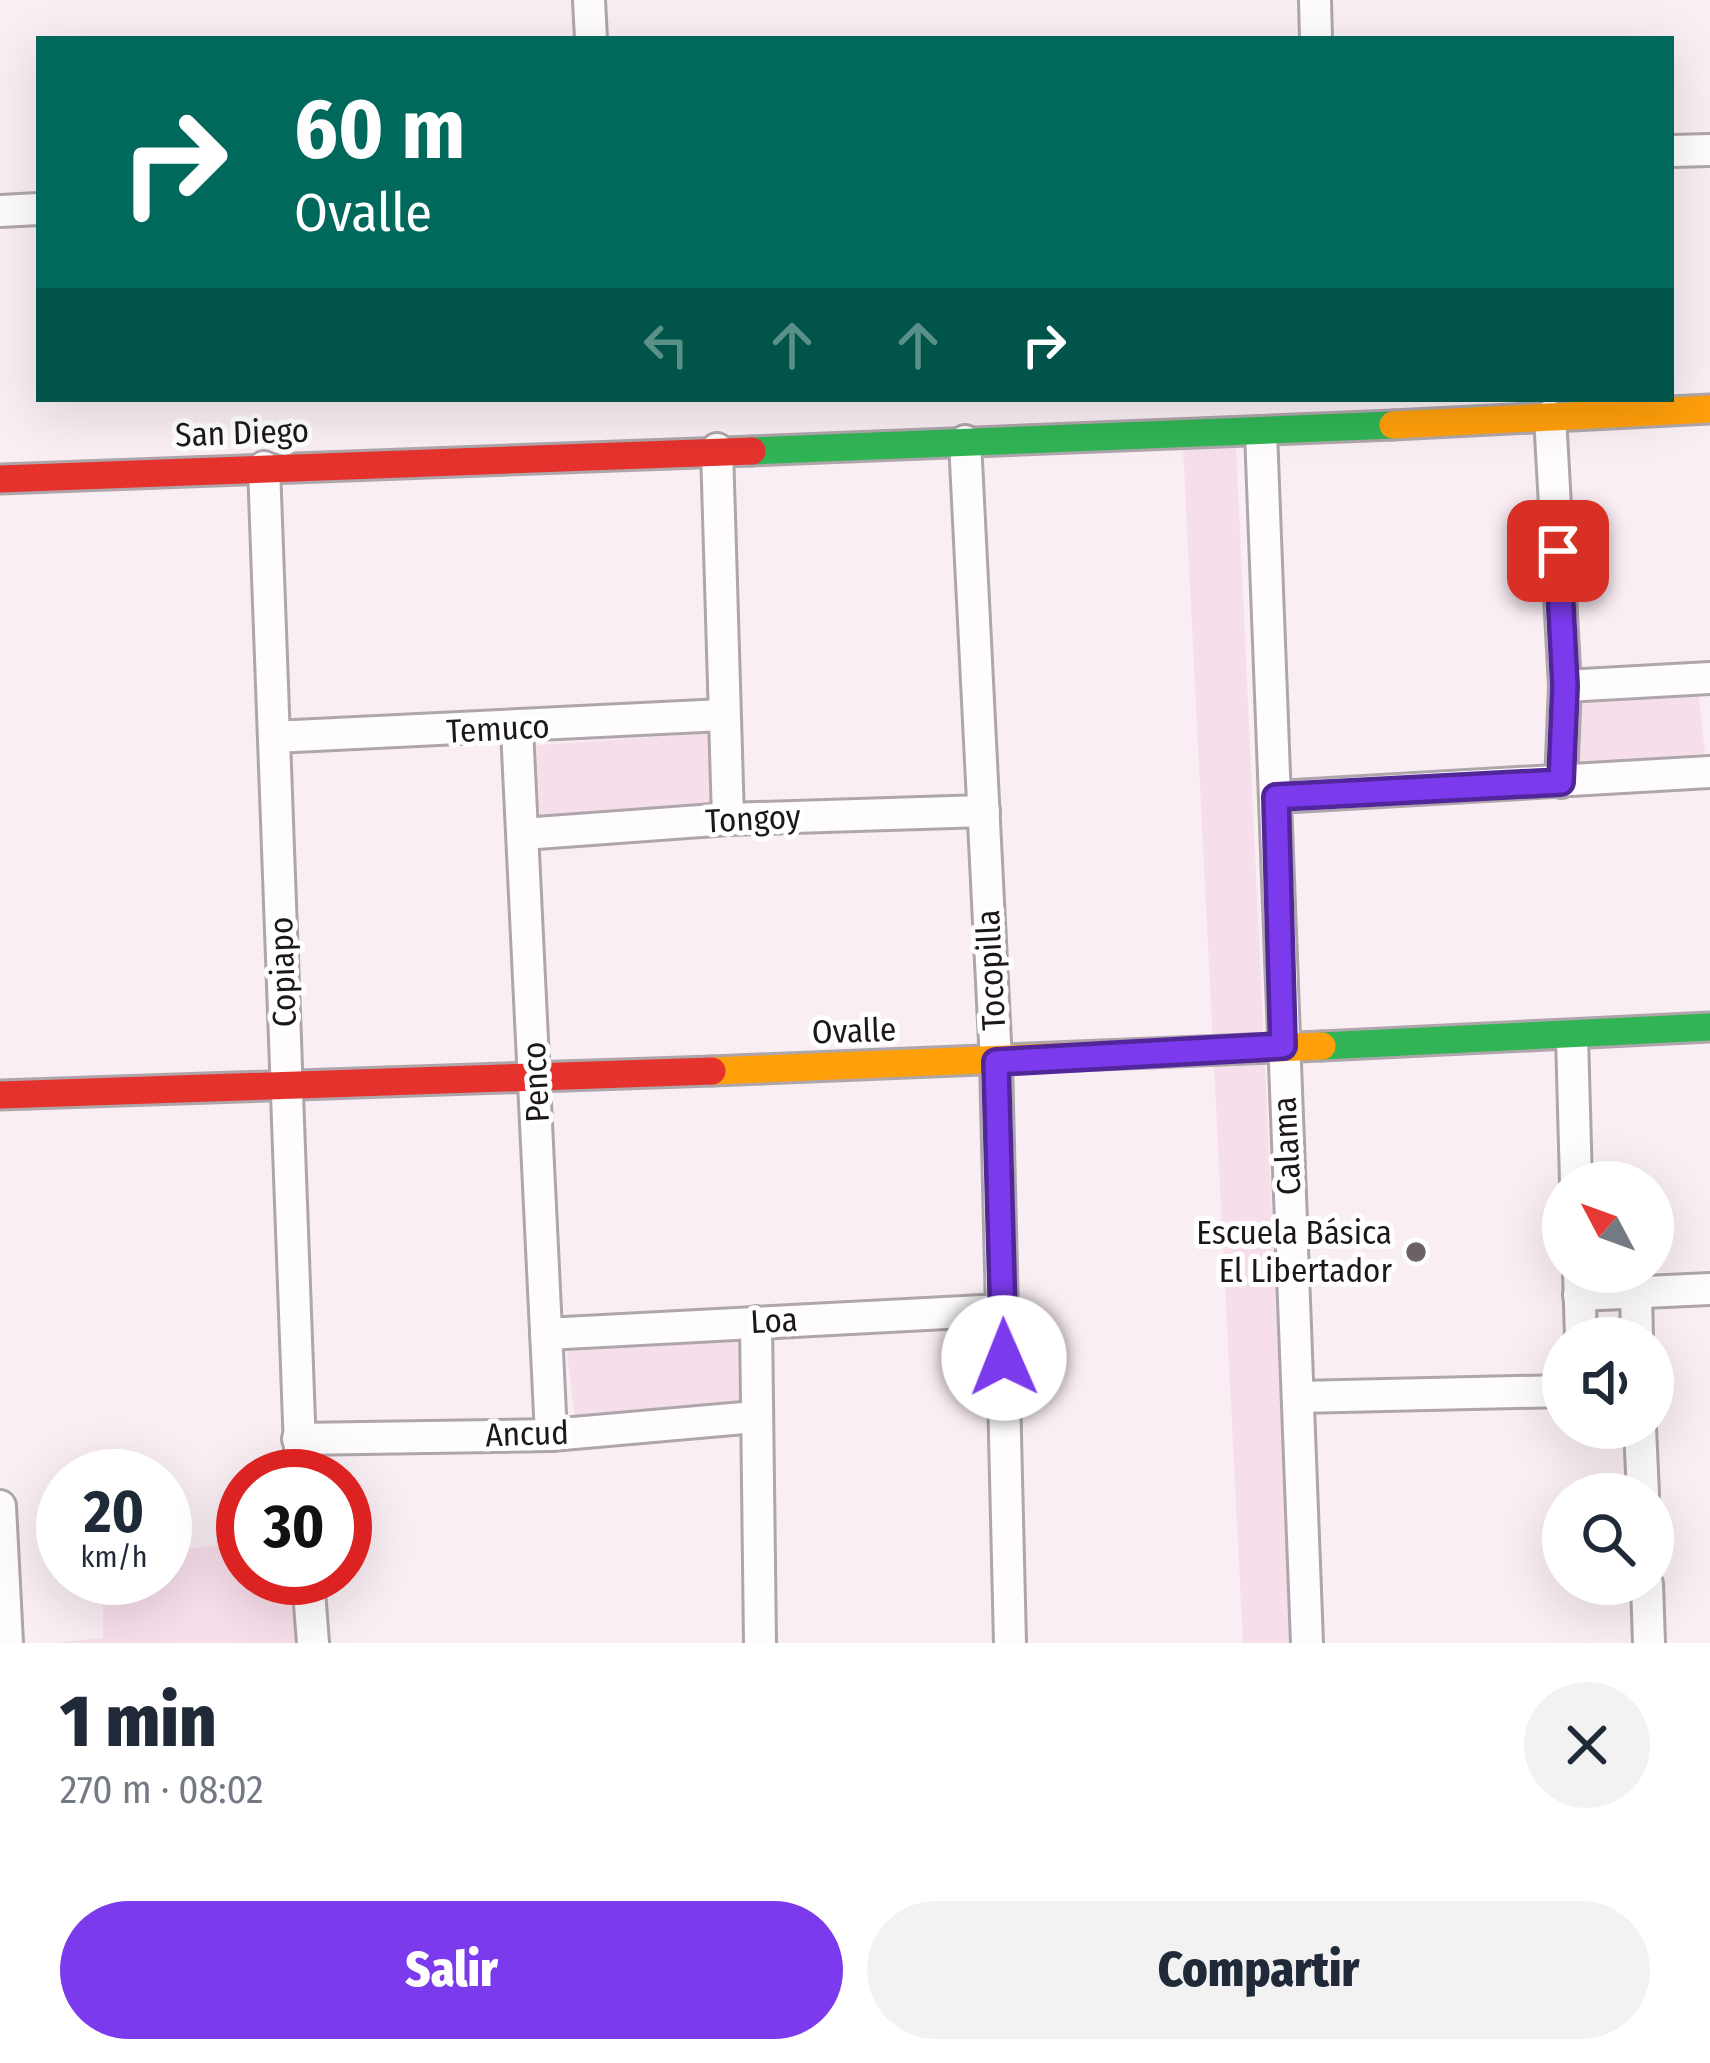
<!DOCTYPE html>
<html lang="es">
<head>
<meta charset="utf-8">
<style>
	:root { --surface:#fff; --page:#f2f2f3; --text:#1f2937; --muted:#747a83; --accent:#7c3aed }
	body { margin:0; font-family:"Fira Sans Condensed",sans-serif; background:var(--page); color:var(--text); height:100vh; display:flex; flex-direction:column; font-size:45px; white-space:nowrap }
	* { box-sizing:border-box; margin:0 }
	p { font-size:39px; color:var(--muted) }
	.icon { flex:none; width:66px; height:66px; fill:none; stroke:currentColor; stroke-width:2; stroke-linecap:round; stroke-linejoin:round }
	.map { position:relative; height:1643px; overflow:hidden }
	.panel { display:flex; flex-direction:column; background:var(--surface); flex:1 }
	.panel>* { flex:none }
	.hud { position:absolute; left:36px; top:36px; width:1638px; height:366px; border-radius:0px; box-shadow:0 12px 48px #0002; background:#00695c; color:#fff; overflow:hidden }
	.needle { width:78px; rotate:311deg }
	.buttons { position:absolute; left:1542px; top:1161px; display:grid; gap:24px }
	.buttons a { display:grid; place-items:center; width:132px; height:132px; border-radius:50%; background:var(--surface); box-shadow:0 12px 48px #0002; font-size:60px }
	.speed { position:absolute; left:36px; top:1449px; display:flex; gap:24px; font-size:60px; font-weight:700; text-align:center }
	.speed>* { display:grid; place-content:center; width:156px; height:156px; border-radius:50%; background:var(--surface); box-shadow:0 12px 48px #0002; line-height:1 }
	.speed small { font-size:30px; font-weight:400 }
	.speed .limit { border:18px solid #d22; background:#fff; color:#111 }
	.pin { position:absolute; display:grid; place-items:center; width:102px; height:102px; color:#fff; margin:-51px; border-radius:24px; box-shadow:0 6px 18px #0006 }
	.me { position:absolute; width:132px; margin:-66px; rotate:359deg; stroke-linejoin:round; filter:drop-shadow(0 0 9px #0008) }
	.turn { display:flex; align-items:center; gap:42px; height:252px; padding:0 60px; font-size:54px }
	.turn .icon { width:156px; height:156px; stroke-width:2.5 }
	.turn b { display:block; font-size:84px; line-height:102px }
	.lanes { display:flex; align-items:center; height:114px; padding:0 60px; background:#0003; justify-content:center; gap:60px; direction:ltr }
	.lanes .off { opacity:.35 }
	.round { display:grid; place-items:center; flex:none; width:126px; height:126px; border-radius:63px; background:var(--page) }
	.summary { display:flex; align-items:center; justify-content:space-between; height:204px; padding:0 60px }
	h1 { font-size:72px; font-weight:800; line-height:90px }
	.cta { display:flex; gap:24px; margin-top:auto; padding:24px 60px }
	.cta a { flex:1; height:138px; border-radius:72px; background:var(--accent); color:#fff; font-size:48px; font-weight:800; line-height:138px; text-align:center }
	.cta a+a { background:var(--page); color:var(--text) }
	.map>svg:first-child { display:block }
</style>
</head>
<body>
<div class="map">
<svg width="1710" height="1643" viewBox="0 0 1710 1643">
	<rect width="100%" height="100%" fill="#f9eef4"/>
	<!-- green -->
	<g fill="#f7deeb">
		<path d="M1236,446L1292,1643H1243L1183,448Z"/>
		<path d="M1698,690L1705,753L1578,766L1580,697Z"/>
		<path d="M712,733L715,808L540,820L536,745Z"/>
		<path d="M744,1331L743,1408L575,1417L566,1346Z"/>
		<path d="M243,1544V1578H315L319,1643H54L103,1638V1578H165V1550Z"/>
	</g>
	<g fill="none" stroke-linecap="round" stroke-linejoin="round">
		<defs>
			<g id="street">
				<path d="M589,0L591,39"/>
				<path d="M1315,0L1316,39"/>
				<path d="M1671,151L1710,150"/>
				<path d="M0,211L39,209"/>
				<path d="M1550,416L1565,686L1561,782"/>
				<path d="M1261,432L1307,1643"/>
				<path d="M965,441L996,1062L1010,1643"/>
				<path d="M717,449L728,819"/>
				<path d="M264,467L301,1476"/>
				<path d="M1565,686L1710,678"/>
				<path d="M517,729L551,1435"/>
				<path d="M274,737L723,715"/>
				<path d="M1277,797L1710,772"/>
				<path d="M523,834L728,819L984,811"/>
				<path d="M1572,1037L1576,1182"/>
				<path d="M1579,1272L1581,1338"/>
				<path d="M1636,1293L1637,1338"/>
				<path d="M1579,1295L1710,1289"/>
				<path d="M756,1322L760,1643"/>
				<path d="M546,1334L1002,1310"/>
				<path d="M1299,1397L1563,1391"/>
				<path d="M1640,1428L1643,1494"/>
				<path d="M298,1439L551,1435L755,1417"/>
				<path d="M0,1506L7,1643"/>
				<path d="M308,1578L313,1643"/>
				<path d="M1647,1584L1649,1643"/>
			</g>
			<g id="fast">
				<path d="M752,451L1393,425"/>
				<path d="M1322,1046L1710,1027"/>
			</g>
			<g id="slow">
				<path d="M1393,425L1710,409"/>
				<path d="M712,1071L1322,1046"/>
			</g>
			<g id="jam">
				<path d="M0,479L752,451"/>
				<path d="M0,1095L712,1071"/>
			</g>
		</defs>
		<!-- street casing -->
		<use href="#street" stroke="#aea6aa" stroke-width="36"/>
		<!-- fast casing -->
		<use href="#fast" stroke="#aea6aa" stroke-width="33"/>
		<!-- slow casing -->
		<use href="#slow" stroke="#aea6aa" stroke-width="33"/>
		<!-- jam casing -->
		<use href="#jam" stroke="#aea6aa" stroke-width="33"/>
		<!-- street -->
		<use href="#street" stroke="#fefcfd" stroke-width="30"/>
		<!-- fast -->
		<use href="#fast" stroke="#30b455" stroke-width="27"/>
		<!-- slow -->
		<use href="#slow" stroke="#ff9f0a" stroke-width="27"/>
		<!-- jam -->
		<use href="#jam" stroke="#e5322d" stroke-width="27"/>
	</g>
	<g fill="none" stroke-linecap="round" stroke-linejoin="round">
		<defs>
			<path id="route" d="M1004,1358L996,1062L1283,1046L1276,797L1561,782L1565,686L1558,551"/>
		</defs>
		<!-- route casing -->
		<use href="#route" stroke="#51269a" stroke-width="30"/>
		<!-- route -->
		<use href="#route" stroke="#7c3aed" stroke-width="21"/>
	</g>
	<!-- markers -->
	<circle fill="#6a6266" stroke="#fff" stroke-width="4.5" cx="1416" cy="1252" r="12"/>
	<g text-anchor="middle" dominant-baseline="central" stroke-width="10" stroke-linejoin="round" paint-order="stroke">
		<!-- street labels -->
		<g font-size="33" fill="#1d171a" stroke="#fff">
			<text transform="translate(242 433) rotate(-2)">San Diego</text>
			<text transform="translate(498 729) rotate(-3)">Temuco</text>
			<text transform="translate(753 819) rotate(-3)">Tongoy</text>
			<text transform="translate(991 970) rotate(-93)">Tocopilla</text>
			<text transform="translate(283 972) rotate(-92)">Copiapo</text>
			<text transform="translate(854 1031) rotate(-2)">Ovalle</text>
			<text transform="translate(536 1082) rotate(-93)">Penco</text>
			<text transform="translate(1287 1146) rotate(-93)">Calama</text>
			<text transform="translate(774 1321) rotate(-3)">Loa</text>
			<text transform="translate(527 1434) rotate(-2)">Ancud</text>
		</g>
		<!-- poi labels -->
		<g font-size="33" fill="#1d171a" stroke="#fff" text-anchor="end">
			<text x="1392" y="1233">Escuela Básica<tspan x="1392" dy="38">El Libertador</tspan></text>
		</g>
	</g>
</svg>
<div class="buttons">
<a><svg class="needle" viewBox="-14 -14 28 28"><path d="M0-13l5 13h-10z" fill="#e53935"/><path d="M0 13l5-13h-10z" fill="#747a83"/></svg></a>
<a><svg class="icon" aria-label="sound" viewBox="0 0 24 24"><path d="M4 9h4l5-4v14l-5-4H4zM17 9q2 3 0 6"/></svg></a>
<a><svg class="icon" aria-label="search" viewBox="0 0 24 24"><circle cx="10" cy="10" r="6"/><path d="M15 15l6 6"/></svg></a>
</div>
<div class="speed"><div>20<small>km/h</small></div><div class="limit">30</div></div>
<div class="pin" style="left:1558px;top:551px;background:#d93025"><svg class="icon" aria-label="arrive" viewBox="0 0 24 24"><path d="M6 21V4h12l-3 4 3 4H6"/></svg></div>
<svg class="me" style="left:1004px;top:1358px" viewBox="-20 -20 40 40"><circle r="19" fill="#fff"/><path d="M0-13L10 11 0 6-10 11z" fill="#7c3aed"/></svg>
<div class="hud">
<div class="turn"><svg class="icon" aria-label="right" viewBox="0 0 24 24"><path d="M7 20v-9h11M14 6l5 5-5 5"/></svg><div><b>60 m</b>Ovalle</div></div>
<div class="lanes"><svg class="icon off" aria-label="left" viewBox="0 0 24 24"><path d="M17 20v-9H6M10 6l-5 5 5 5"/></svg><svg class="icon off" aria-label="ahead" viewBox="0 0 24 24"><path d="M12 20V5M6 11l6-6 6 6"/></svg><svg class="icon off" aria-label="ahead" viewBox="0 0 24 24"><path d="M12 20V5M6 11l6-6 6 6"/></svg><svg class="icon" aria-label="right" viewBox="0 0 24 24"><path d="M7 20v-9h11M14 6l5 5-5 5"/></svg></div>
</div>
</div>
<section class="panel">
<div class="summary"><div><h1>1 min</h1><p>270 m · 08:02</p></div><a class="round"><svg class="icon" aria-label="close" viewBox="0 0 24 24"><path d="M6 6l12 12M18 6L6 18"/></svg></a></div>
<div class="cta"><a>Salir</a><a>Compartir</a></div>
</section>
</body>
</html>
